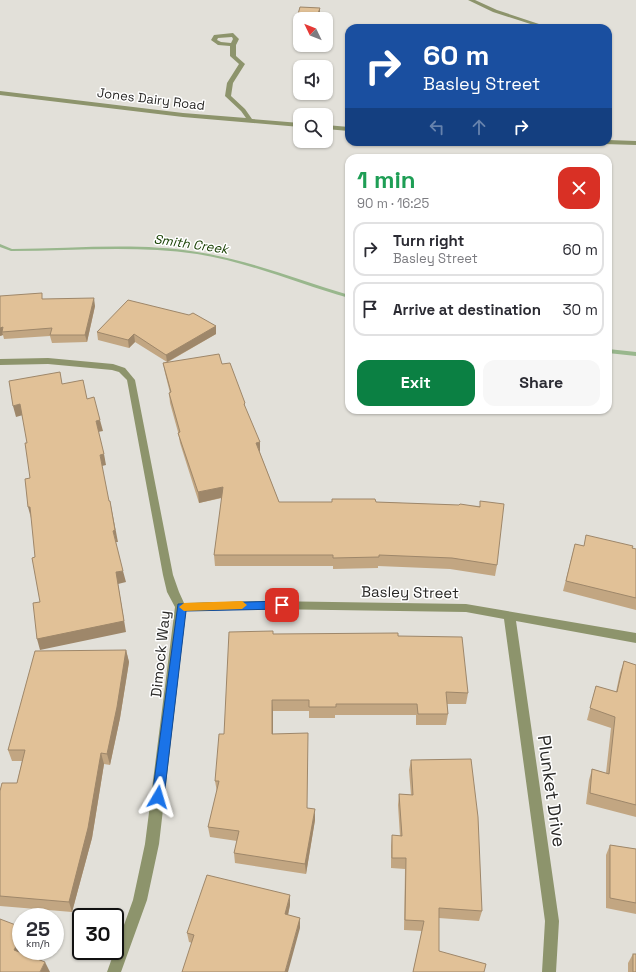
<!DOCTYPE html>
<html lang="en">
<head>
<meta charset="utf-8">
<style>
	:root { --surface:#fff; --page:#f7f7f7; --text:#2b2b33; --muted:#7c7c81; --line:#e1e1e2; --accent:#0b8043 }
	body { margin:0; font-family:"Space Grotesk",sans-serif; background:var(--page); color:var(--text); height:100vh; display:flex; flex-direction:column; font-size:15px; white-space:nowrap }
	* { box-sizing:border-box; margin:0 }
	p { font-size:13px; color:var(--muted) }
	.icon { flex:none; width:22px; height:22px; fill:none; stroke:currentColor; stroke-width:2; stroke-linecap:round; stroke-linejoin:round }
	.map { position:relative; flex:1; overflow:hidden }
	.drawer { position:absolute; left:345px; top:154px; width:267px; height:260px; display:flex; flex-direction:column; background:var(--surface); border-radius:12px; box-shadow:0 1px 3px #0004 }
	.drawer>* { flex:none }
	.hud { position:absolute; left:345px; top:24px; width:267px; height:122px; border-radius:12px; box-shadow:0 1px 3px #0004; background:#1a4fa0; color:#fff; overflow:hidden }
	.needle { width:26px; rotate:313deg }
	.controls { position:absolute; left:293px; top:12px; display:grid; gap:8px }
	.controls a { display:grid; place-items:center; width:40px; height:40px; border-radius:8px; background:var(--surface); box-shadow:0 1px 3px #0004; font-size:20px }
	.speed { position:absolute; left:12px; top:908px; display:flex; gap:8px; font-size:20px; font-weight:700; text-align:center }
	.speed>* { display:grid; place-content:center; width:52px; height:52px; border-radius:50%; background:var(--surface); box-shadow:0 1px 3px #0004; line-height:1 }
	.speed small { font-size:10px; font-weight:400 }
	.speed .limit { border:2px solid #111; border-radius:6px; background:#fff; color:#111 }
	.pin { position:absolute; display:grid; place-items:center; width:34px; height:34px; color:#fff; margin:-17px; border-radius:8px; box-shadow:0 2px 6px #0006 }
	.me { position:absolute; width:44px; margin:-22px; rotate:7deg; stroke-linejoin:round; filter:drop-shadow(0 0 3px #0008) }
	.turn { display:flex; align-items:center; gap:14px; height:84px; padding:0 12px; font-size:18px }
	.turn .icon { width:52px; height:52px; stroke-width:2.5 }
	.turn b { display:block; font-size:28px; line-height:34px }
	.lanes { display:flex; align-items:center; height:38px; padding:0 12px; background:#0003; justify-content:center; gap:20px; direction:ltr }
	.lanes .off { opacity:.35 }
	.round { display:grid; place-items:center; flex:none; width:42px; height:42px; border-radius:12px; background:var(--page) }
	.overview { display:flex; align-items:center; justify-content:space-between; height:68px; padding:0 12px }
	h1 { font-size:24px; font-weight:600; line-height:30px; color:#1e9e55 }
	.button { display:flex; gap:8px; margin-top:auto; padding:8px 12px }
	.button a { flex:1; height:46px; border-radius:12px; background:var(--accent); color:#fff; font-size:16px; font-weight:600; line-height:46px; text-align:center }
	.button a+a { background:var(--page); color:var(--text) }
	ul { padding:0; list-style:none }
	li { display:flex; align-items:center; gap:12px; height:54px; margin:0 8px 6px; padding:0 4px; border:2px solid var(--line); border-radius:12px }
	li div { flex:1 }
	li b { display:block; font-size:15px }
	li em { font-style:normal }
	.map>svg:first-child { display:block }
</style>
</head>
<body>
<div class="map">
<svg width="636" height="972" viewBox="0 0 636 972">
	<rect width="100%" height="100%" fill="#e2e0d9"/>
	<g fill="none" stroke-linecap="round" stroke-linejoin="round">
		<!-- stream -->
		<g fill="#99b78d" fill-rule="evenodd">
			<path d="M0,244L12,249C73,249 136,242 197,252C249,260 299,280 349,295V298C298,284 249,262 197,254C135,245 73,251 11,251L0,247Z"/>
			<path d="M608,349L636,352V356L608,353Z"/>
		</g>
		<!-- minor -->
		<g fill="#8d946c" fill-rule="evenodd">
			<path d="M468,0H475L497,10L551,28H543L493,12Z"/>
			<path d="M233,33L239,39L236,45V56L245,64L233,83L231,96L245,109L252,119L300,123V127L183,117L0,95V91L183,113L246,118L241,111L225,96L227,83L239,64L230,56V46L218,45L211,40L214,35ZM232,37L233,39L231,43L221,42L217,40L218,38Z"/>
			<path d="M326,125L349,127V131L326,129Z"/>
			<path d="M608,140L636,141V145L604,144L601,142H608Z"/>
			<path d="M48,358L113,364L125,368L135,380L173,575L179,592L184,603L266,601L466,604L636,633V643L516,621L559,921L556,972H542L545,921L504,619L466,612L266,609L186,611L159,844L147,900L121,972H107L133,900L145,844L175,607L167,592L163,575L127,380L119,372L112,370L48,364L0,365V359Z"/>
		</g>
	</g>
	<!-- wall -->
	<g fill="#c2a682">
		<path d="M300,7L320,8V14L318,19H300V34H294V28Z"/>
		<path d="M0,296L44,299L95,306L87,342L52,343L50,336L4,339L3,335L0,336Z"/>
		<path d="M216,326V334L168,362L222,364L245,403V408L260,453L279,502H376L480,506V501L497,565L495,576L450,569L378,566V568L333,569V566H215L214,555L222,498L199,503L180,443L178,432L170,403L169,393H170L165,373L163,363L167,362L135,342L129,348L98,340L97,332Z"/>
		<path d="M575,544L583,546L636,549V610L563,591Z"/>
		<path d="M273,634L398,636L468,693L466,704H447L448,714L446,725H416V715H335V718H309V711H273V734L307,808L315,820L306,874L235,863L234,853L237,841L210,837L208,827L217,792L215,781Z"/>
		<path d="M126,650L129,662L120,718L110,765L104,764L92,838L72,912L0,906V791L17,783L22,761H12L8,750Z"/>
		<path d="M624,661L636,665V817L586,804L589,780L592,769L606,773L611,728L587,720L593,697L596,686L616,692L620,673Z"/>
		<path d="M411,760L482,911L479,921L439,918L413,972L422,931L404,930L405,869L391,868V846L392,835L400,836L398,805L399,794L411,795L409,770Z"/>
		<path d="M610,845L636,849V914L606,908V855Z"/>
		<path d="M290,905L288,915L300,918V928L192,943L189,942L187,933Z"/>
		<path d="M633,954L636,972H628V963Z"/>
	</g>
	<!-- shaded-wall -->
	<g fill="#9e876a">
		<path d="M320,8V14L318,19H316Z"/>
		<path d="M94,298L95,306L87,342L85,335Z"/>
		<path d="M216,326V334L167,362L166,355Z"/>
		<path d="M3,327L2,332L3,335L0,336V328Z"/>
		<path d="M134,334L135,342L129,348L128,340Z"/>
		<path d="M20,404L23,415L16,417L13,406Z"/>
		<path d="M100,420L103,431L98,432L96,421Z"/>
		<path d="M260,442V453L256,443Z"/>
		<path d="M104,454L106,465L102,466L100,455Z"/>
		<path d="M223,487L224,497L199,503L198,492Z"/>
		<path d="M110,501L118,542H116L113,531Z"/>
		<path d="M28,507H30L31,518Z"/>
		<path d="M123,571L126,582L118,584L126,632L40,650L37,639L116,572Z"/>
		<path d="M126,650L129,662L120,718L110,765L107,754Z"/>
		<path d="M272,700L273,711V745L272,734Z"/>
		<path d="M101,753L104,764L92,838L72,912L69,902Z"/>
		<path d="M315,809V820L306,874L305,864Z"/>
		<path d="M290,895V905L286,924L285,914Z"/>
		<path d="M300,918V928L288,972H285Z"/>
		<path d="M21,937V951H23L19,960L14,950Z"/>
		<path d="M45,962L50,972H40Z"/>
	</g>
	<!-- building -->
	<g fill="#e1c197" stroke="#9e876a">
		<path d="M300,7L320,8L316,19H300V28H294Z"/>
		<path d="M435,156L461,158H435Z"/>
		<path d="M42,293V299L94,298L85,335H50L52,328L2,332L3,327L0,328V296Z"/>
		<path d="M128,300L189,315L193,313L216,326L166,355L134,334L128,340L97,332Z"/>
		<path d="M219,354L222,364L230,363L245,403L244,404L260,442L256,443L279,502H332V499H375L376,502L459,505L460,504L480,507V501L504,504L497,565L452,558L379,555V557L333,558V555H214L223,487L198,492L178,433L180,432L169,393L171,392L163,363Z"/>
		<path d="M60,372L62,384L83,380L87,399L94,397L100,420L96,421L104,454L100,455L109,501H110L115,530L113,531L123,571L116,572L124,621L37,639L33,603L40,602L32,558L35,557L30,507H28L25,479L30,478L25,443H27L20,404L13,406L9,381Z"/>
		<path d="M586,535L633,546L632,548L636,549V598L566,581L575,544L584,546Z"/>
		<path d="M273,631V634L398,633V636L462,637L468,693L446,692L448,714H418L417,704H336V707H309V700H272V734L308,733L307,808L315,809L305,864L234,853L239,831L208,827L219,781H215L219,734H224L229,632Z"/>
		<path d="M126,650L117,707L107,754L101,753L88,828L69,902L0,896V791L2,783H17L25,750H8L35,651Z"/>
		<path d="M624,661L636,665V805L590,793L592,769L609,774L615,717L590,708L596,686L617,692Z"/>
		<path d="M471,759L478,817L482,911L439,908V951L486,964L484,972H413L424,921L405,920L406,858H392V835L402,836L399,794L413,795L411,760Z"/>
		<path d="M610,845L636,849V903L610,898Z"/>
		<path d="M207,875L290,895L285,914L300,918L285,972H182L194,935L187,933Z"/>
		<path d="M0,919L21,927V937L14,950L45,962L40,972H0Z"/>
		<rect x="633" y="954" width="3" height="18"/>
	</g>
	<!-- route -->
	<path fill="#1a73e8" stroke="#114b97" d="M282,601L287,605L282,609L186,611L164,797L162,801L158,802L154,801L152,797L178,604Z"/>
	<!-- slow -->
	<path fill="#f59e0b" d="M242,601L247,605L242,609L184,611L179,607L184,603Z"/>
	<g text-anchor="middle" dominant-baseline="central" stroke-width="3" stroke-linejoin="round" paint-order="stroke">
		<!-- far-street labels -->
		<g font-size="13" fill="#292826" stroke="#fff">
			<text transform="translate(151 99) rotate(7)">Jones Dairy Road</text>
		</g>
		<!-- far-water labels -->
		<g font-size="13" font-style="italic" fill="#1a4104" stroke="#fff">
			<text transform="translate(191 244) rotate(8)">Smith Creek</text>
		</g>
		<!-- street labels -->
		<g font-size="15" fill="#292826" stroke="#fff">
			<text transform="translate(410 592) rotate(1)">Basley Street</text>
			<text transform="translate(160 654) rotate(-84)">Dimock Way</text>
		</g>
		<!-- near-street labels -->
		<g font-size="18" fill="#292826" stroke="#fff">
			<text transform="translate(552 791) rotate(82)">Plunket Drive</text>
		</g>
	</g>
</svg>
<div class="controls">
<a><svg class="needle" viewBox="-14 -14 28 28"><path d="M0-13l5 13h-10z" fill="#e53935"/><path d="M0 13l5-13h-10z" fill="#7c7c81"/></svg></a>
<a><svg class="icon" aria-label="sound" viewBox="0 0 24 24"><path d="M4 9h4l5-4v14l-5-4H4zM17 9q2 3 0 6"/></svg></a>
<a><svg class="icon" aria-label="search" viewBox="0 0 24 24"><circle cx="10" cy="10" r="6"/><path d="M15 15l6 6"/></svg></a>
</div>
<div class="speed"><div>25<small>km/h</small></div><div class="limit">30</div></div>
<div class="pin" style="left:282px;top:605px;background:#d93025"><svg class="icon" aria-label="arrive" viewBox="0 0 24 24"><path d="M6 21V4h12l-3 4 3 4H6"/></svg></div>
<svg class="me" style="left:158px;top:797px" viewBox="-20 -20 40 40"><path d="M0-17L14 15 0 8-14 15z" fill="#1a73e8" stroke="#fff" stroke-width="4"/></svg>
<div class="hud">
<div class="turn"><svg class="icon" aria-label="right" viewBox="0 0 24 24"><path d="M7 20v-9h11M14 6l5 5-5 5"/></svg><div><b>60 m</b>Basley Street</div></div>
<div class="lanes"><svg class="icon off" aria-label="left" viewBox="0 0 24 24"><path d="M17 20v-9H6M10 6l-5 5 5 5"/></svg><svg class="icon off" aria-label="ahead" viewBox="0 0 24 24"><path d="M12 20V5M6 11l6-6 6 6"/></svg><svg class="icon" aria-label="right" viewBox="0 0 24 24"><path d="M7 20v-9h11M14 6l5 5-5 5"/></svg></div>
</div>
<section class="drawer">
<div class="overview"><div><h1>1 min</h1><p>90 m · 16:25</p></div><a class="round" style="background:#d93025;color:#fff"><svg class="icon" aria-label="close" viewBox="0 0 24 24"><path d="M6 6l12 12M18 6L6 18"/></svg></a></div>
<ul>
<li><svg class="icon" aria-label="right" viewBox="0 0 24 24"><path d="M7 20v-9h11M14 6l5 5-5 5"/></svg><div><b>Turn right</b><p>Basley Street</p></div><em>60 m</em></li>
<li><svg class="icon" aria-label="arrive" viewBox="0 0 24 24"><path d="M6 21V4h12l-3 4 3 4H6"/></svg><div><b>Arrive at destination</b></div><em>30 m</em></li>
</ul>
<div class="button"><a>Exit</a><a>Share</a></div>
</section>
</div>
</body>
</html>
